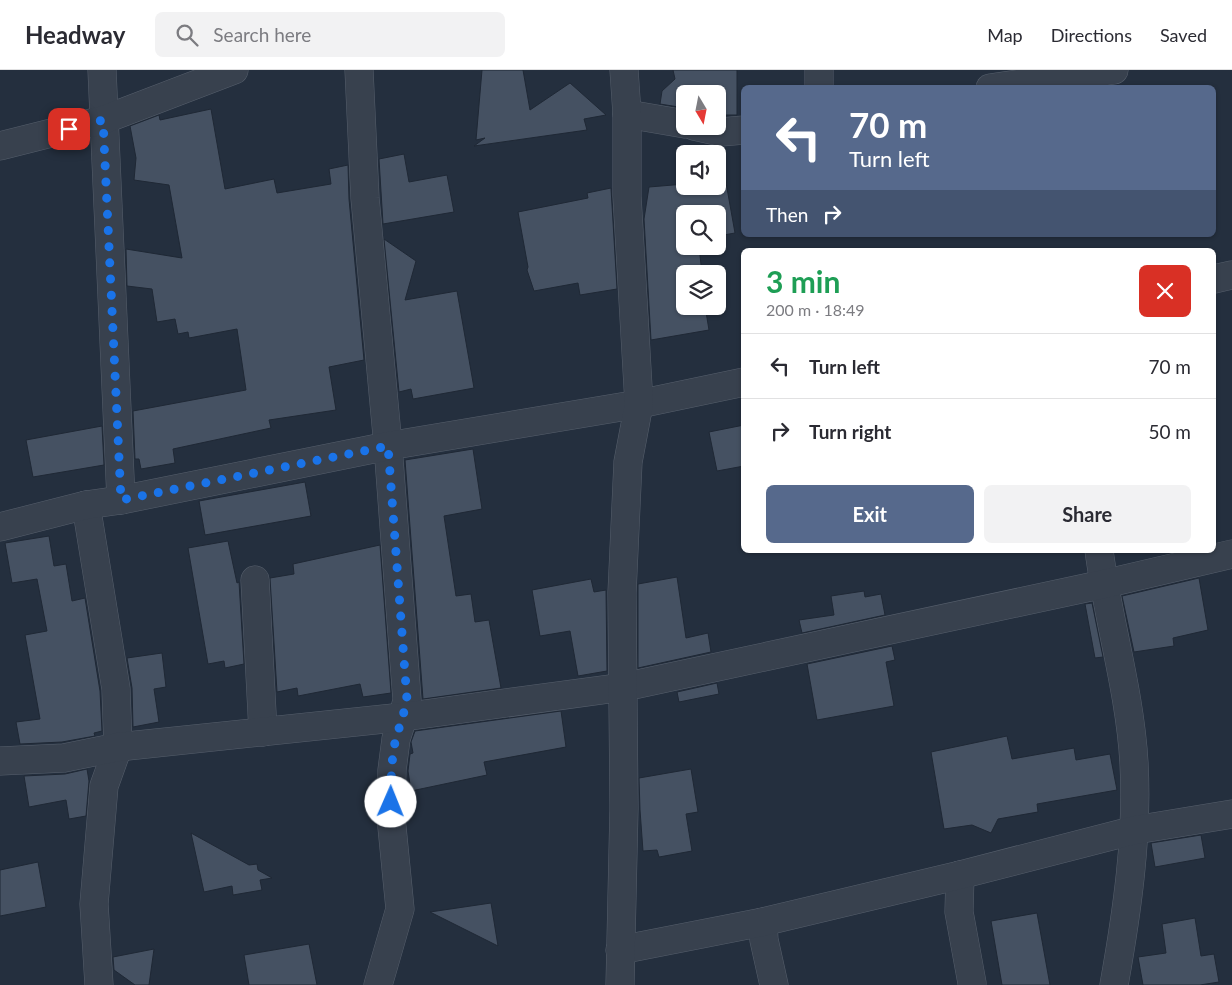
<!DOCTYPE html>
<html lang="en">
<head>
<meta charset="utf-8">
<style>
	:root { --surface:#fff; --page:#f2f2f3; --text:#2b2b33; --muted:#7c7c81; --line:#e1e1e2; --accent:#56698c }
	body { margin:0; font-family:Lato,sans-serif; background:var(--page); color:var(--text); height:100vh; display:flex; flex-direction:column; font-size:19px; white-space:nowrap }
	* { box-sizing:border-box; margin:0 }
	p { font-size:16px; color:var(--muted) }
	.icon { flex:none; width:28px; height:28px; fill:none; stroke:currentColor; stroke-width:2; stroke-linecap:round; stroke-linejoin:round }
	.map { position:relative; flex:1; overflow:hidden }
	.details { position:absolute; left:741px; top:178px; width:475px; height:305px; display:flex; flex-direction:column; background:var(--surface); border-radius:8px; box-shadow:0 1px 4px #0004 }
	.details>* { flex:none }
	.banner { position:absolute; left:741px; top:15px; width:475px; height:152px; border-radius:8px; box-shadow:0 1px 4px #0004; background:#56698c; color:#fff; overflow:hidden }
	.needle { width:32px; rotate:170deg }
	.fabs { position:absolute; left:676px; top:15px; display:grid; gap:10px }
	.fabs a { display:grid; place-items:center; width:50px; height:50px; border-radius:8px; background:var(--surface); box-shadow:0 1px 4px #0004; font-size:25px }
	.pin { position:absolute; display:grid; place-items:center; width:42px; height:42px; color:#fff; margin:-21px; border-radius:10px; box-shadow:0 2px 8px #0006 }
	.me { position:absolute; width:55px; margin:-28px; rotate:1deg; stroke-linejoin:round; filter:drop-shadow(0 0 4px #0008) }
	.turn { display:flex; align-items:center; gap:18px; height:105px; padding:0 25px; font-size:22px }
	.turn .icon { width:65px; height:65px; stroke-width:2.5 }
	.turn b { display:block; font-size:35px; line-height:42px }
	.then { display:flex; align-items:center; height:48px; padding:0 25px; background:#0003; gap:10px; font-size:19px }
	.round { display:grid; place-items:center; flex:none; width:52px; height:52px; border-radius:8px; background:var(--page) }
	.head { display:flex; align-items:center; justify-content:space-between; height:85px; padding:0 25px }
	h1 { font-size:30px; font-weight:700; line-height:38px; color:#1e9e55 }
	.primary-button { display:flex; gap:10px; margin-top:auto; padding:10px 25px }
	.primary-button a { flex:1; height:58px; border-radius:8px; background:var(--accent); color:#fff; font-size:20px; font-weight:700; line-height:58px; text-align:center }
	.primary-button a+a { background:var(--page); color:var(--text) }
	ul { padding:0; list-style:none }
	li { display:flex; align-items:center; gap:15px; height:65px; padding:0 25px; border-top:1px solid var(--line) }
	li div { flex:1 }
	li b { display:block; font-size:19px }
	li em { font-style:normal }
	header { display:flex; align-items:center; gap:30px; box-sizing:border-box; height:70px; padding:0 25px; background:var(--surface); border-bottom:1px solid var(--line) }
	header strong { font-size:24px }
	nav { display:flex; gap:28px; margin-inline-start:auto; font-size:18px }
	.search { width:350px; height:45px; background:var(--page); display:flex; align-items:center; gap:12px; box-sizing:border-box; padding:0 18px; border-radius:8px; color:var(--muted); font-size:19px }
	.map>svg:first-child { display:block }
</style>
</head>
<body>
<header>
<strong>Headway</strong>
<div class="search"><svg class="icon" aria-label="search" viewBox="0 0 24 24"><circle cx="10" cy="10" r="6"/><path d="M15 15l6 6"/></svg>Search here</div>
<nav><a>Map</a><a>Directions</a><a>Saved</a></nav>
</header>
<div class="map">
<svg width="1232" height="915" viewBox="0 0 1232 915">
	<rect width="100%" height="100%" fill="#242f3e"/>
	<!-- building -->
	<g fill="#455162" stroke="#1f2835">
		<path d="M482,0H523L530,40L570,13L606,45L584,49L587,60L474,76L485,68L476,70Z"/>
		<path d="M673,0H737V45H718V24H685V38L660,34L662,21L675,9Z"/>
		<path d="M211,39L225,119L274,109L277,123L331,114L329,99L348,95L349,129L364,290L329,297L336,340L269,350L271,358L173,379L175,393L141,399L139,389H135L133,341L246,320L237,259L189,268L188,262L178,264L175,249L157,252L152,219L127,216L126,179L182,188L169,115L134,110L136,88L130,56L159,45L160,50Z"/>
		<path d="M404,84L409,112L447,105L454,142L383,154L379,89Z"/>
		<path d="M725,107L735,163L718,166V144H685V176H699L702,204H685V236H705L709,260L651,270L644,149L649,117L685,114V116H718V108Z"/>
		<path d="M611,118L617,219L580,225L578,213L534,221L527,200L528,197L518,142L588,128L587,123Z"/>
		<path d="M384,169L416,191L405,230L457,221L474,318L413,329L411,319L399,322Z"/>
		<path d="M744,355V396L717,401L709,362Z"/>
		<path d="M102,356L104,395L33,407L26,370Z"/>
		<path d="M473,379L482,439L444,446L456,526L471,524L475,552L489,550L501,618L423,629L405,390Z"/>
		<path d="M305,412L311,446L205,465L199,431Z"/>
		<path d="M49,466L54,496L66,494L72,531L85,528L100,621L102,661L94,663L95,666L62,672L20,674L16,652L40,649L25,565L47,561L37,509L12,513L5,473Z"/>
		<path d="M228,471L237,513L239,512L244,594L225,598L224,591L208,594L188,478Z"/>
		<path d="M380,475L391,623L363,627L360,614L298,626L297,618L277,622L270,508L294,504L293,494Z"/>
		<path d="M677,507L686,568L708,563L711,582L638,598V514Z"/>
		<path d="M1199,508L1208,560L1173,568L1174,576L1134,582L1122,526Z"/>
		<path d="M591,509L594,522L606,520L607,601L578,606L570,561L540,566L532,520Z"/>
		<path d="M864,521L865,527L881,524L885,545L802,563L799,550L834,545L831,526Z"/>
		<path d="M1092,533L1103,587L1095,588L1085,534Z"/>
		<path d="M892,576L895,590L886,592L894,636L817,650L807,594Z"/>
		<path d="M162,583L166,617L154,619L159,652L133,657L132,618L127,588Z"/>
		<path d="M717,613L719,624L679,632L677,622Z"/>
		<path d="M561,641L566,677L484,692L487,705L411,721L408,701L410,684L413,683L411,672L415,661Z"/>
		<path d="M1007,666L1012,689L1074,678L1076,690L1110,684L1117,720L1037,734L1038,742L998,749L991,763L972,755L944,759L931,682Z"/>
		<path d="M87,699L89,711L86,746L69,749L66,730L29,737L24,706L65,704Z"/>
		<path d="M691,699L698,742L686,744L692,781L659,787L657,780L643,781L640,740L639,708Z"/>
		<path d="M191,763L249,795L257,794L258,800L272,808L260,810L262,820L233,825L232,816L204,822Z"/>
		<path d="M1201,765L1205,788L1155,797L1151,773Z"/>
		<path d="M38,792L46,837L0,846V800Z"/>
		<path d="M491,833L498,876L430,842Z"/>
		<path d="M1037,843L1050,915H1002L991,851Z"/>
		<path d="M1195,848L1201,886L1214,884L1219,912L1200,915H1143L1138,887L1166,883L1162,854Z"/>
		<path d="M309,874L317,915H249L244,885Z"/>
		<path d="M154,879L149,915H135L114,900L113,887Z"/>
	</g>
	<g fill="none" stroke-linecap="round" stroke-linejoin="round">
		<defs>
			<g id="minor">
				<path d="M102,0L121,430"/>
				<path d="M359,0L365,128L388,376L407,630L403,647L396,669L392,700L391,747L400,839L378,915"/>
				<path d="M819,18V0"/>
				<path d="M990,18L1114,0"/>
				<path d="M627,44L685,54"/>
				<path d="M694,56L721,62L744,60"/>
				<path d="M0,76L103,50L234,0"/>
				<path d="M1214,209L1232,205"/>
				<path d="M86,435L116,619L118,677L104,716L94,834L99,915"/>
				<path d="M0,457L86,435L121,430L388,376L639,334L744,312"/>
				<path d="M1099,480C1108,551 1130,621 1134,693C1138,767 1127,842 1114,915"/>
				<path d="M255,510L263,662"/>
				<path d="M0,691L64,688L118,677L403,647L624,617L1104,514L1232,484"/>
				<path d="M960,805L959,842L972,913"/>
				<path d="M763,852L764,870L774,915"/>
				<path d="M620,880L763,852L960,805L1135,760L1232,744"/>
				<path d="M620,915L624,738L622,523L628,392L639,334L627,126V44L624,0"/>
			</g>
		</defs>
		<!-- minor casing -->
		<use href="#minor" stroke="#565f6c" stroke-width="29"/>
		<!-- minor -->
		<use href="#minor" stroke="#38414e" stroke-width="28"/>
	</g>
	<g fill="none" stroke-linecap="round" stroke-linejoin="round">
		<!-- route -->
		<path stroke="#1a73e8" stroke-width="9" stroke-dasharray="0 16.2" d="M69,59L103,50L121,430L388,376L407,630C404,643 400,655 396,668C391,689 391,711 391,732"/>
	</g>
</svg>
<div class="fabs">
<a><svg class="needle" viewBox="-14 -14 28 28"><path d="M0-13l5 13h-10z" fill="#e53935"/><path d="M0 13l5-13h-10z" fill="#7c7c81"/></svg></a>
<a><svg class="icon" aria-label="sound" viewBox="0 0 24 24"><path d="M4 9h4l5-4v14l-5-4H4zM17 9q2 3 0 6"/></svg></a>
<a><svg class="icon" aria-label="search" viewBox="0 0 24 24"><circle cx="10" cy="10" r="6"/><path d="M15 15l6 6"/></svg></a>
<a><svg class="icon" aria-label="layers" viewBox="0 0 24 24"><path d="M12 4l9 5-9 5-9-5zM3 14l9 5 9-5"/></svg></a>
</div>
<div class="pin" style="left:69px;top:59px;background:#d93025"><svg class="icon" aria-label="arrive" viewBox="0 0 24 24"><path d="M6 21V4h12l-3 4 3 4H6"/></svg></div>
<svg class="me" style="left:391px;top:732px" viewBox="-20 -20 40 40"><circle r="19" fill="#fff"/><path d="M0-13L10 11 0 6-10 11z" fill="#1a73e8"/></svg>
<div class="banner">
<div class="turn"><svg class="icon" aria-label="left" viewBox="0 0 24 24"><path d="M17 20v-9H6M10 6l-5 5 5 5"/></svg><div><b>70 m</b>Turn left</div></div>
<div class="then">Then<svg class="icon" aria-label="right" viewBox="0 0 24 24"><path d="M7 20v-9h11M14 6l5 5-5 5"/></svg></div>
</div>
<section class="details">
<div class="head"><div><h1>3 min</h1><p>200 m · 18:49</p></div><a class="round" style="background:#d93025;color:#fff"><svg class="icon" aria-label="close" viewBox="0 0 24 24"><path d="M6 6l12 12M18 6L6 18"/></svg></a></div>
<ul>
<li><svg class="icon" aria-label="left" viewBox="0 0 24 24"><path d="M17 20v-9H6M10 6l-5 5 5 5"/></svg><div><b>Turn left</b></div><em>70 m</em></li>
<li><svg class="icon" aria-label="right" viewBox="0 0 24 24"><path d="M7 20v-9h11M14 6l5 5-5 5"/></svg><div><b>Turn right</b></div><em>50 m</em></li>
</ul>
<div class="primary-button"><a>Exit</a><a>Share</a></div>
</section>
</div>
</body>
</html>
